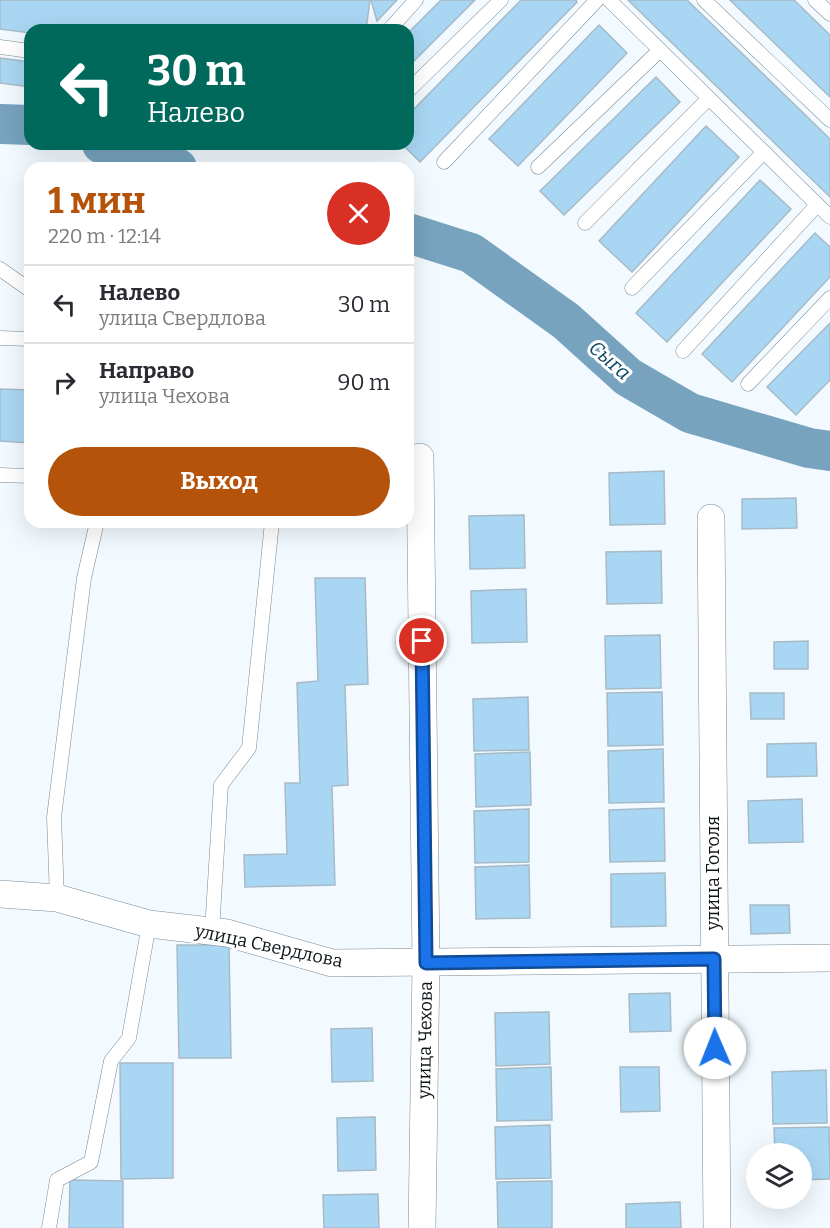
<!DOCTYPE html>
<html lang="ru">
<head>
<meta charset="utf-8">
<style>
	:root { --surface:#fff; --page:#f7f7f7; --text:#2b2b33; --muted:#7c7c81; --line:#e1e1e2; --accent:#b45309 }
	body { margin:0; font-family:Bitter,serif; background:var(--page); color:var(--text); height:100vh; display:flex; flex-direction:column; font-size:22px; white-space:nowrap }
	* { box-sizing:border-box; margin:0 }
	p { font-size:20px; color:var(--muted) }
	.icon { flex:none; width:33px; height:33px; fill:none; stroke:currentColor; stroke-width:2; stroke-linecap:round; stroke-linejoin:round }
	.map { position:relative; flex:1; overflow:hidden }
	.panel { position:absolute; left:24px; top:162px; width:390px; height:366px; display:flex; flex-direction:column; background:var(--surface); border-radius:18px; box-shadow:0 6px 24px #0002 }
	.panel>* { flex:none }
	.guide { position:absolute; left:24px; top:24px; width:390px; height:126px; border-radius:18px; box-shadow:0 6px 24px #0002; background:#00695c; color:#fff; overflow:hidden }
	.controls { position:absolute; left:746px; top:1143px; display:grid; gap:12px }
	.controls a { display:grid; place-items:center; width:66px; height:66px; border-radius:50%; background:var(--surface); box-shadow:0 6px 24px #0002; font-size:30px }
	.pin { position:absolute; display:grid; place-items:center; width:51px; height:51px; color:#fff; margin:-26px; border:3px solid #fff; border-radius:50%; box-shadow:0 2px 6px #0007 }
	.me { position:absolute; width:66px; margin:-33px; rotate:359deg; stroke-linejoin:round; filter:drop-shadow(0 0 4px #0008) }
	.turn { display:flex; align-items:center; gap:21px; height:126px; padding:0 24px; font-size:27px }
	.turn .icon { width:78px; height:78px; stroke-width:2.5 }
	.turn b { display:block; font-size:42px; line-height:51px }
	.round { display:grid; place-items:center; flex:none; width:63px; height:63px; border-radius:32px; background:var(--page) }
	.headline { display:flex; align-items:center; justify-content:space-between; height:102px; padding:0 24px }
	h1 { font-size:36px; font-weight:700; line-height:45px; color:var(--accent) }
	.cta { display:flex; gap:12px; margin-top:auto; padding:12px 24px }
	.cta a { flex:1; height:69px; border-radius:36px; background:var(--accent); color:#fff; font-size:24px; font-weight:700; line-height:69px; text-align:center }
	ul { padding:0; list-style:none }
	li { display:flex; align-items:center; gap:18px; height:78px; padding:0 24px; border-top:2px solid var(--line) }
	li div { flex:1 }
	li b { display:block; font-size:22px }
	li em { font-style:normal }
	.map>svg:first-child { display:block }
</style>
</head>
<body>
<div class="map">
<svg width="830" height="1228" viewBox="0 0 830 1228">
	<rect width="100%" height="100%" fill="#f2faff"/>
	<g fill="none" stroke-linecap="round" stroke-linejoin="round">
		<!-- river -->
		<g stroke="#77a3be" stroke-width="40">
			<path d="M0,124L30,125"/>
			<path d="M102,144L177,168"/>
			<path d="M408,233L471,253L566,321L628,377L690,413L809,448L830,451"/>
		</g>
	</g>
	<!-- building -->
	<g fill="#a9d7f3" stroke="#a7bac6" stroke-width="1.5">
		<path d="M0,0H370L366,30H30V33L0,29Z"/>
		<path d="M371,0H397L377,21Z"/>
		<path d="M441,0H475L408,67V33Z"/>
		<path d="M521,0H576L577,2L420,162L402,144H408V115Z"/>
		<path d="M628,0H687L830,139V197Z"/>
		<path d="M730,0H794L830,35V97Z"/>
		<path d="M599,25L627,53L518,166L489,139Z"/>
		<path d="M0,58L30,62V87L0,83Z"/>
		<path d="M656,77L680,102L564,215L540,191Z"/>
		<path d="M706,126L739,157L632,272L599,241Z"/>
		<path d="M760,180L791,209L667,342L636,313Z"/>
		<path d="M815,233L830,247V277L732,382L702,354Z"/>
		<path d="M830,323V380L796,415L767,387Z"/>
		<path d="M0,389L30,390V443L0,441Z"/>
		<path d="M664,471L665,524L610,525L609,473Z"/>
		<path d="M796,498L797,528L742,529V499Z"/>
		<path d="M524,515L525,568L470,569L469,516Z"/>
		<path d="M661,551L662,603L607,604L606,552Z"/>
		<path d="M315,578H365L368,684L345,685L348,785L332,786L335,885L245,887L244,855L287,854L285,783H300L297,683L318,681Z"/>
		<path d="M526,589L527,642L472,643L471,591Z"/>
		<path d="M660,635L661,688L606,689L605,636Z"/>
		<path d="M808,641V669H774V642Z"/>
		<path d="M662,692L663,745L608,746L607,693Z"/>
		<path d="M750,693H784V719H751Z"/>
		<path d="M528,697L529,750L474,751L473,699Z"/>
		<path d="M816,743L817,776L767,777V744Z"/>
		<path d="M663,749L664,802L609,803L608,751Z"/>
		<path d="M530,752L531,805L476,807L475,754Z"/>
		<path d="M802,799L803,842L749,843L748,801Z"/>
		<path d="M664,808L665,861L610,862L609,810Z"/>
		<path d="M529,809V862L475,863L474,811Z"/>
		<path d="M529,865L530,918L476,919L475,867Z"/>
		<path d="M665,873L666,926L611,927V874Z"/>
		<path d="M750,905H789L790,933L751,934Z"/>
		<path d="M177,945H229L231,1058H179Z"/>
		<path d="M670,993L671,1031L630,1032L629,994Z"/>
		<path d="M549,1012L550,1064L496,1066L495,1013Z"/>
		<path d="M372,1028L373,1081L332,1082L331,1029Z"/>
		<path d="M120,1063H173V1178L121,1179Z"/>
		<path d="M551,1067L552,1120L497,1121L496,1069Z"/>
		<path d="M620,1067H659L660,1111L621,1112Z"/>
		<path d="M826,1070L827,1123L773,1124L772,1072Z"/>
		<path d="M375,1117L376,1170L338,1171L337,1118Z"/>
		<path d="M550,1125L551,1178L496,1179L495,1127Z"/>
		<path d="M829,1127L830,1179L801,1180V1154H775L774,1128Z"/>
		<path d="M70,1180L123,1181V1228H69Z"/>
		<path d="M552,1181V1228H498L497,1182Z"/>
		<path d="M378,1194L379,1228H324L323,1195Z"/>
		<path d="M680,1202L681,1228H626V1204Z"/>
	</g>
	<g fill="none" stroke-linecap="round" stroke-linejoin="round">
		<defs>
			<g id="service">
				<path d="M609,0L830,217"/>
				<path d="M704,0L830,120"/>
				<path d="M815,0L830,14"/>
				<path d="M389,30L416,0"/>
				<path d="M0,47L30,51"/>
				<path d="M408,91L501,0"/>
				<path d="M444,162L597,0"/>
				<path d="M538,167L660,50"/>
				<path d="M585,223L709,98"/>
				<path d="M0,269L30,290"/>
				<path d="M632,288L764,152"/>
				<path d="M0,338L30,339"/>
				<path d="M683,351L817,205"/>
				<path d="M748,384L830,298"/>
				<path d="M0,475L30,476"/>
				<path d="M57,898L54,817L84,578L97,522"/>
				<path d="M212,931L221,785L249,748L272,522"/>
				<path d="M49,1228L57,1180L91,1162L111,1061L129,1038L149,924"/>
			</g>
			<g id="minor">
				<path d="M420,457L426,963L422,1228"/>
				<path d="M711,518L717,1228"/>
				<path d="M0,894L57,898L149,924L227,933L332,963L830,958"/>
			</g>
		</defs>
		<!-- service casing -->
		<use href="#service" stroke="#798b97" stroke-width="15"/>
		<!-- minor casing -->
		<use href="#minor" stroke="#798b97" stroke-width="28"/>
		<!-- service -->
		<use href="#service" stroke="#fff" stroke-width="14"/>
		<!-- minor -->
		<use href="#minor" stroke="#fff" stroke-width="27"/>
	</g>
	<g fill="none" stroke-linecap="round" stroke-linejoin="round">
		<defs>
			<path id="route" d="M422,641L426,963L714,959L715,1048"/>
		</defs>
		<!-- route casing -->
		<use href="#route" stroke="#114b97" stroke-width="15"/>
		<!-- route -->
		<use href="#route" stroke="#1a73e8" stroke-width="10"/>
	</g>
	<g text-anchor="middle" dominant-baseline="central" stroke-width="6" stroke-linejoin="round" paint-order="stroke">
		<!-- street labels -->
		<g font-size="18" fill="#0d1418" stroke="#fff">
			<text transform="translate(713 873) rotate(-90)">улица Гоголя</text>
			<text transform="translate(269 946) rotate(12)">улица Свердлова</text>
			<text transform="translate(425 1040) rotate(-89)">улица Чехова</text>
		</g>
		<!-- water labels -->
		<g font-size="20" font-style="italic" fill="#0f4864" stroke="#fff">
			<text transform="translate(610 360) rotate(41)">Сыга</text>
		</g>
	</g>
</svg>
<div class="controls">
<a><svg class="icon" aria-label="layers" viewBox="0 0 24 24"><path d="M12 4l9 5-9 5-9-5zM3 14l9 5 9-5"/></svg></a>
</div>
<div class="pin" style="left:422px;top:641px;background:#d93025"><svg class="icon" aria-label="arrive" viewBox="0 0 24 24"><path d="M6 21V4h12l-3 4 3 4H6"/></svg></div>
<svg class="me" style="left:715px;top:1048px" viewBox="-20 -20 40 40"><circle r="19" fill="#fff"/><path d="M0-13L10 11 0 6-10 11z" fill="#1a73e8"/></svg>
<div class="guide">
<div class="turn"><svg class="icon" aria-label="left" viewBox="0 0 24 24"><path d="M17 20v-9H6M10 6l-5 5 5 5"/></svg><div><b>30 m</b>Налево</div></div>
</div>
<section class="panel">
<div class="headline"><div><h1>1 мин</h1><p>220 m · 12:14</p></div><a class="round" style="background:#d93025;color:#fff"><svg class="icon" aria-label="close" viewBox="0 0 24 24"><path d="M6 6l12 12M18 6L6 18"/></svg></a></div>
<ul>
<li><svg class="icon" aria-label="left" viewBox="0 0 24 24"><path d="M17 20v-9H6M10 6l-5 5 5 5"/></svg><div><b>Налево</b><p>улица Свердлова</p></div><em>30 m</em></li>
<li><svg class="icon" aria-label="right" viewBox="0 0 24 24"><path d="M7 20v-9h11M14 6l5 5-5 5"/></svg><div><b>Направо</b><p>улица Чехова</p></div><em>90 m</em></li>
</ul>
<div class="cta"><a>Выход</a></div>
</section>
</div>
</body>
</html>
